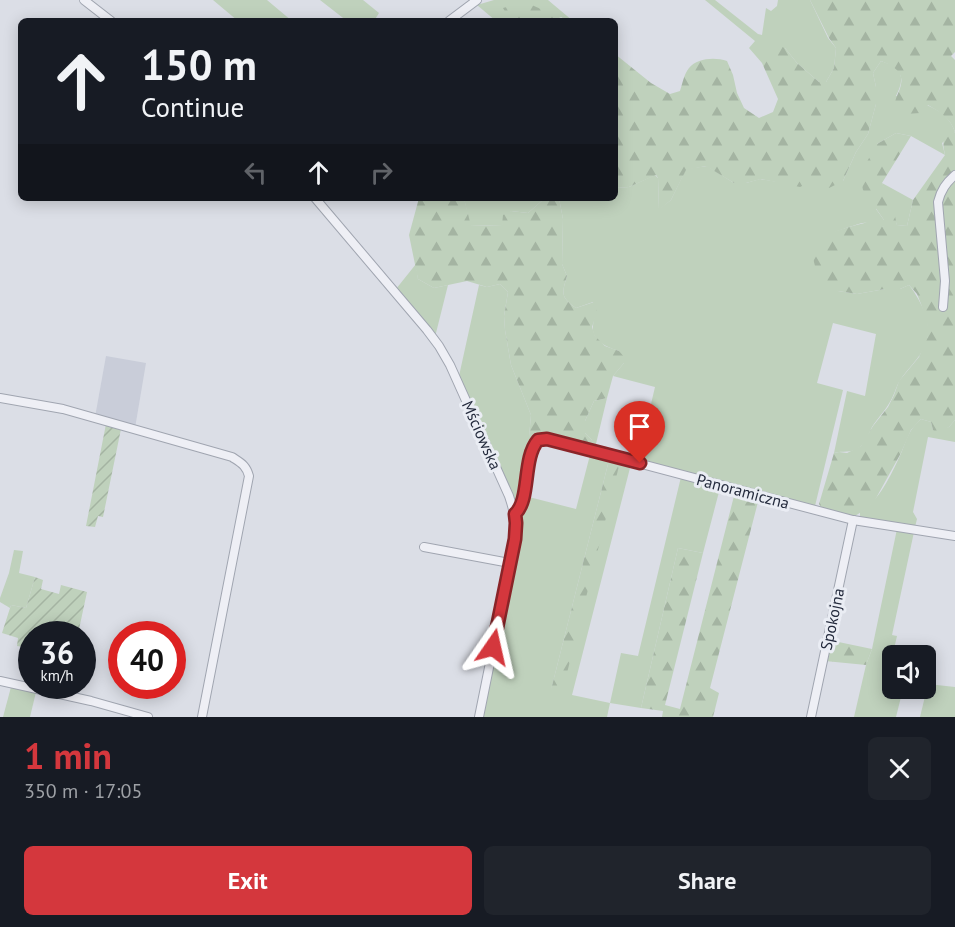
<!DOCTYPE html>
<html lang="en">
<head>
<meta charset="utf-8">
<style>
	:root { --surface:#171b24; --page:#20242c; --text:#f1f3f6; --muted:#9ea1a6; --accent:#d4373d }
	body { margin:0; font-family:"PT Sans",sans-serif; background:var(--page); color:var(--text); height:100vh; display:flex; flex-direction:column; font-size:22px; white-space:nowrap }
	* { box-sizing:border-box; margin:0 }
	p { font-size:20px; color:var(--muted) }
	.icon { flex:none; width:33px; height:33px; fill:none; stroke:currentColor; stroke-width:2; stroke-linecap:round; stroke-linejoin:round }
	.map { position:relative; height:717px; overflow:hidden }
	.drawer { display:flex; flex-direction:column; background:var(--surface); flex:1 }
	.drawer>* { flex:none }
	.top-card { position:absolute; left:18px; top:18px; width:600px; height:183px; border-radius:9px; box-shadow:0 3px 15px #0003; background:#171b24; color:var(--text); overflow:hidden }
	.fabs { position:absolute; left:882px; top:645px; display:grid; gap:12px }
	.fabs a { display:grid; place-items:center; width:54px; height:54px; border-radius:9px; background:var(--surface); box-shadow:0 3px 15px #0003; font-size:30px }
	.speed { position:absolute; left:18px; top:621px; display:flex; gap:12px; font-size:30px; font-weight:700; text-align:center }
	.speed>* { display:grid; place-content:center; width:78px; height:78px; border-radius:50%; background:var(--surface); box-shadow:0 3px 15px #0003; line-height:1 }
	.speed small { font-size:15px; font-weight:400 }
	.speed .limit { border:9px solid #d22; background:#fff; color:#111 }
	.pin { position:absolute; display:grid; place-items:center; width:51px; height:51px; color:#fff; margin:-62px -26px; border-radius:50% 50% 50% 0; rotate:-45deg; box-shadow:0 0 6px #0007 }
	.pin .icon { rotate:45deg }
	.me { position:absolute; width:66px; margin:-33px; rotate:11deg; stroke-linejoin:round; filter:drop-shadow(0 0 4px #0008) }
	.turn { display:flex; align-items:center; gap:21px; height:126px; padding:0 24px; font-size:27px }
	.turn .icon { width:78px; height:78px; stroke-width:2.5 }
	.turn b { display:block; font-size:42px; line-height:51px }
	.lanes { display:flex; align-items:center; height:57px; padding:0 24px; background:#0003; justify-content:center; gap:30px; direction:ltr }
	.lanes .off { opacity:.35 }
	.round { display:grid; place-items:center; flex:none; width:63px; height:63px; border-radius:9px; background:var(--page) }
	.head { display:flex; align-items:center; justify-content:space-between; height:102px; padding:0 24px }
	h1 { font-size:36px; font-weight:700; line-height:45px; color:var(--accent) }
	.cta { display:flex; gap:12px; margin-top:auto; padding:12px 24px }
	.cta a { flex:1; height:69px; border-radius:9px; background:var(--accent); color:#fff; font-size:24px; font-weight:700; line-height:69px; text-align:center }
	.cta a+a { background:var(--page); color:var(--text) }
	.map>svg:first-child { display:block }
</style>
</head>
<body>
<div class="map">
<svg width="955" height="717" viewBox="0 0 955 717">
	<defs>
		<pattern id="forest-firs" width="22" height="20" patternUnits="userSpaceOnUse" patternTransform="scale(1.5)"><rect width="22" height="20" fill="#bfd1bc"/><path d="M5 1l3.5 6h-7zM16 11l3.5 6h-7z" fill="#a4b4a2"/></pattern>
		<pattern id="garden-furrows" width="10" height="10" patternUnits="userSpaceOnUse" patternTransform="scale(1.5)"><rect width="10" height="10" fill="#bfd1bc"/><path d="M-1 1l2-2M0 10L10 0M9 11l2-2" fill="none" stroke="#a4b4a2"/></pattern>
	</defs>
	<rect width="100%" height="100%" fill="#dbdee6"/>
	<!-- built -->
	<path fill="#c9cdd9" d="M106,356L146,363L135,428L95,417Z"/>
	<!-- green -->
	<g fill="#bfd1bc">
		<path d="M213,0H267L292,21H238Z"/>
		<path d="M320,0H363L379,13L374,21H347Z"/>
		<path d="M494,0H548L573,21H568L561,17L509,19L512,21H496L477,5Z"/>
		<path d="M705,0H715L758,34L762,35L766,8L771,11L777,6L778,0H810L828,38L836,48L834,68L826,82H819L797,63L785,48L762,49V63L749,48L755,41Z"/>
		<path d="M881,61C885,63 892,64 895,67C905,75 901,86 896,96C919,102 947,107 955,132L942,143L945,155L911,136L896,133L877,144L876,209L884,220V227C878,226 869,222 863,223C860,223 837,231 833,233L838,291L857,294L885,289H900L909,285C918,296 931,320 928,336C926,352 910,366 901,379C897,384 896,390 893,396C888,408 879,416 872,427C869,433 866,442 860,447C851,454 843,450 834,453L847,391L865,396L876,334L833,323L817,383L843,390L815,506L638,459L655,387L613,376L624,363L619,351C607,347 591,341 593,326C594,313 598,316 593,302L576,308C560,297 562,293 567,276L562,264L563,219L559,198H615V188L629,187L655,175L658,178L659,209L671,200L686,169L707,166L734,183H746L760,179L778,182L843,181L856,152L868,134L876,104V87L873,73Z"/>
		<path d="M882,183L913,200L907,226L897,225Z"/>
		<path d="M464,198H547L544,199L528,213L511,211L502,225L470,226Z"/>
		<path d="M416,264L418,279L434,288L448,285L435,337L396,289Z"/>
		<path d="M500,284L508,292L504,316L505,330L511,365L531,415L529,437H533L521,498L519,503L516,504L459,376L479,285L487,287Z"/>
		<path d="M607,398L595,448L592,446V440L585,433V421L594,401Z"/>
		<path d="M921,419L931,422L933,430L949,427L955,420V442L928,437L913,512L917,519L915,527L860,517V512C880,501 893,471 902,451C905,444 907,436 912,429C914,426 918,422 921,419Z"/>
		<path d="M590,455L609,460L551,690L620,462L631,464L572,695L610,703L621,653L638,656L681,477L720,488L703,553L678,548L641,708L610,703L607,717H482L525,496L576,509Z"/>
		<path d="M897,529L914,532L892,635L897,636L887,679L892,681V688L903,689L896,717H854L866,665L872,649Z"/>
		<path d="M14,550L23,551L19,573L35,577L26,608L11,605L10,608L0,602V598L9,573Z"/>
		<path d="M928,684L955,687V717H920Z"/>
		<path d="M11,687L36,692L30,717H3Z"/>
	</g>
	<!-- forest -->
	<g fill="url(#forest-firs)">
		<path d="M810,0H955V52L951,56L955,60V420L949,427L937,433L933,430L931,422L921,419L911,430L901,453L875,500L866,509L855,516L822,509L819,504L834,453L839,452L847,453L861,446L873,426L888,407L894,395L899,381L919,357L928,336L927,323L921,304L917,294L909,285L900,289H885L857,294L838,291L823,283L816,270L813,258C816,252 819,241 824,236C830,232 864,222 871,222C876,222 880,225 884,227V220L863,190L860,174L877,144L896,133L911,136L882,183L892,203L897,225L907,226L913,200L945,155C942,140 942,140 955,132C951,119 940,112 928,105L920,113L905,114L895,103C896,96 900,91 901,84C904,71 891,65 881,61L873,73L876,87L883,96L876,104L868,134L856,152L843,181L829,188L810,182L800,187L761,179L746,183H734L706,166L686,170L671,200L659,210L658,178L656,175L629,187L615,188V54L651,83L670,94L680,91C682,85 684,74 689,68C697,58 715,57 727,61L733,75L737,93L744,108L759,118L773,112L778,99L762,63V49L771,42L785,48L797,63L819,82H826L834,68L836,48L829,38Z"/>
		<path d="M525,2L568,21H512L509,19L503,8Z"/>
		<path d="M419,198H464L471,226L502,225L503,215L511,211L528,213L544,199L559,198L563,219L562,264L567,276C562,293 560,297 576,308L594,302L597,312L592,327L595,336L605,346L619,351L625,358L624,363L613,376L607,398L594,401L585,421V433L592,440V446L540,437H529L531,415L511,365L505,330L504,316L508,292L500,284L487,287L467,281L434,288L418,279L409,235Z"/>
		<path d="M609,460L620,462L562,693L551,690Z"/>
		<path d="M735,492L759,498L710,688L719,693L713,717H662L663,711L641,708L678,548L703,553L665,705L680,709Z"/>
		<path d="M829,640L872,649L866,665L825,661Z"/>
	</g>
	<!-- garden -->
	<g fill="url(#garden-furrows)">
		<path d="M106,424L121,429L103,517L98,516L95,527L86,526Z"/>
		<path d="M35,577L43,580L41,589L59,594L61,585L87,592L78,634H32L31,648L17,646L18,638L2,633L11,605L26,608Z"/>
	</g>
	<g fill="none" stroke-linecap="round" stroke-linejoin="round">
		<defs>
			<g id="minor">
				<path d="M84,0L111,21"/>
				<path d="M449,21L477,0"/>
				<path d="M315,198L427,330L439,346L450,365L509,496C514,511 517,523 515,539L479,717"/>
				<path d="M943,307L945,281L938,202C941,190 946,183 955,175"/>
				<path d="M0,398L63,409L232,457C241,463 246,465 249,476L202,717"/>
				<path d="M515,514C532,499 522,459 538,440L547,439L853,520L955,536"/>
				<path d="M424,547L510,563"/>
				<path d="M0,681L91,701L148,717"/>
				<path d="M811,717L853,520"/>
			</g>
		</defs>
		<!-- minor casing -->
		<use href="#minor" stroke="#a0a5b0" stroke-width="10"/>
		<!-- minor -->
		<use href="#minor" stroke="#eeeff5" stroke-width="8"/>
	</g>
	<g fill="none" stroke-linecap="round" stroke-linejoin="round">
		<defs>
			<path id="route" d="M493,647L515,539L516,523L515,514C531,499 522,459 538,440L547,439L640,463"/>
		</defs>
		<!-- route casing -->
		<use href="#route" stroke="#8a2428" stroke-width="15"/>
		<!-- route -->
		<use href="#route" stroke="#d4373d" stroke-width="10"/>
	</g>
	<g text-anchor="middle" dominant-baseline="central" stroke-width="6" stroke-linejoin="round" paint-order="stroke">
		<!-- street labels -->
		<g font-size="16" fill="#242b3d" stroke="#eaedf4">
			<text transform="translate(482 435) rotate(66)">Mściowska</text>
			<text transform="translate(743 491) rotate(15)">Panoramiczna</text>
			<text transform="translate(832 619) rotate(-78)">Spokojna</text>
		</g>
	</g>
</svg>
<div class="fabs">
<a><svg class="icon" aria-label="sound" viewBox="0 0 24 24"><path d="M4 9h4l5-4v14l-5-4H4zM17 9q2 3 0 6"/></svg></a>
</div>
<div class="speed"><div>36<small>km/h</small></div><div class="limit">40</div></div>
<div class="pin" style="left:640px;top:463px;background:#d93025"><svg class="icon" aria-label="arrive" viewBox="0 0 24 24"><path d="M6 21V4h12l-3 4 3 4H6"/></svg></div>
<svg class="me" style="left:493px;top:647px" viewBox="-20 -20 40 40"><path d="M0-17L14 15 0 8-14 15z" fill="#d4373d" stroke="#fff" stroke-width="4"/></svg>
<div class="top-card">
<div class="turn"><svg class="icon" aria-label="ahead" viewBox="0 0 24 24"><path d="M12 20V5M6 11l6-6 6 6"/></svg><div><b>150 m</b>Continue</div></div>
<div class="lanes"><svg class="icon off" aria-label="left" viewBox="0 0 24 24"><path d="M17 20v-9H6M10 6l-5 5 5 5"/></svg><svg class="icon" aria-label="ahead" viewBox="0 0 24 24"><path d="M12 20V5M6 11l6-6 6 6"/></svg><svg class="icon off" aria-label="right" viewBox="0 0 24 24"><path d="M7 20v-9h11M14 6l5 5-5 5"/></svg></div>
</div>
</div>
<section class="drawer">
<div class="head"><div><h1>1 min</h1><p>350 m · 17:05</p></div><a class="round"><svg class="icon" aria-label="close" viewBox="0 0 24 24"><path d="M6 6l12 12M18 6L6 18"/></svg></a></div>
<div class="cta"><a>Exit</a><a>Share</a></div>
</section>
</body>
</html>
